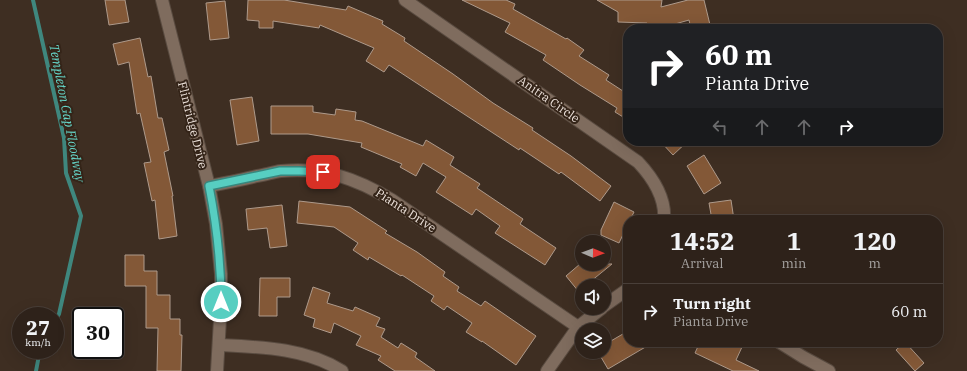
<!DOCTYPE html>
<html lang="en">
<head>
<meta charset="utf-8">
<style>
	:root { --surface:#2e221a; --page:#3a2f27; --text:#f1f3f6; --muted:#a7a4a2; --line:#493f39 }
	body { margin:0; font-family:"IBM Plex Serif",serif; background:var(--page); color:var(--text); height:100vh; display:flex; flex-direction:column; font-size:15px; white-space:nowrap }
	* { box-sizing:border-box; margin:0 }
	p { font-size:13px; color:var(--muted) }
	.icon { flex:none; width:22px; height:22px; fill:none; stroke:currentColor; stroke-width:2; stroke-linecap:round; stroke-linejoin:round }
	.map { position:relative; flex:1; overflow:hidden }
	.drawer { position:absolute; left:623px; top:215px; width:320px; height:132px; display:flex; flex-direction:column; background:var(--surface); border-radius:16px; box-shadow:0 4px 16px #0002,0 0 0 1px var(--line) }
	.drawer>* { flex:none }
	.banner { position:absolute; left:623px; top:24px; width:320px; height:122px; border-radius:16px; box-shadow:0 4px 16px #0002,0 0 0 1px var(--line); background:#202124; color:#fff; overflow:hidden }
	.needle { width:26px; rotate:91deg }
	.fabs { position:absolute; left:575px; top:235px; display:grid; gap:8px }
	.fabs a { display:grid; place-items:center; width:36px; height:36px; border-radius:50%; background:var(--surface); box-shadow:0 4px 16px #0002,0 0 0 1px var(--line); font-size:20px }
	.speed { position:absolute; left:12px; top:307px; display:flex; gap:8px; font-size:20px; font-weight:700; text-align:center }
	.speed>* { display:grid; place-content:center; width:52px; height:52px; border-radius:50%; background:var(--surface); box-shadow:0 4px 16px #0002,0 0 0 1px var(--line); line-height:1 }
	.speed small { font-size:10px; font-weight:400 }
	.speed .limit { border:2px solid #111; border-radius:6px; background:#fff; color:#111 }
	.pin { position:absolute; display:grid; place-items:center; width:34px; height:34px; color:#fff; margin:-17px; border-radius:8px; box-shadow:0 2px 6px #0006 }
	.me { position:absolute; width:44px; margin:-22px; rotate:0deg; stroke-linejoin:round; filter:drop-shadow(0 0 3px #0008) }
	.turn { display:flex; align-items:center; gap:14px; height:84px; padding:0 16px; font-size:18px }
	.turn .icon { width:52px; height:52px; stroke-width:2.5 }
	.turn b { display:block; font-size:28px; line-height:34px }
	.lanes { display:flex; align-items:center; height:38px; padding:0 16px; background:#0003; justify-content:center; gap:20px; direction:ltr }
	.lanes .off { opacity:.35 }
	.eta { display:flex; justify-content:space-evenly; align-items:center; height:68px; text-align:center }
	.eta b { font-size:24px; font-weight:800; line-height:28px }
	ul { padding:0; list-style:none }
	li { display:flex; align-items:center; gap:12px; height:56px; padding:0 16px; border-top:1px solid var(--line) }
	li div { flex:1 }
	li b { display:block; font-size:15px }
	li em { font-style:normal }
	.map>svg:first-child { display:block }
</style>
</head>
<body>
<div class="map">
<svg width="967" height="371" viewBox="0 0 967 371">
	<rect width="100%" height="100%" fill="#3e2e22"/>
	<g fill="none" stroke-linecap="round" stroke-linejoin="round">
		<!-- stream -->
		<g stroke="#3f877e" stroke-width="4">
			<path d="M33,0L64,138L66,173L81,216L59,314L55,321"/>
			<path d="M36,371L40,350"/>
		</g>
	</g>
	<!-- building -->
	<g fill="#835837" stroke="#ae9a8b">
		<path d="M105,0H125L129,22L109,25Z"/>
		<path d="M248,0H284L346,10L348,6L383,21L382,24L405,38L404,41L453,74L493,103L533,128L532,130L571,156L611,186L600,201L561,172L559,174L520,148L519,150L389,65L384,72L366,61L374,48L320,25L319,28L273,21V28H259V21L247,20Z"/>
		<path d="M462,0H506L515,4L513,9L566,39L567,38L584,50L579,56L609,75L606,80L626,93L628,90V120L615,112L617,108L580,85L543,60L546,55L505,32L510,23Z"/>
		<path d="M597,0H662L661,7L688,0H704L711,29H691L689,20L661,28V29H646L647,23L618,22V12Z"/>
		<path d="M225,1L229,38L210,40L206,3Z"/>
		<path d="M140,38L148,77L151,76L158,118H162L169,150L164,152L173,196H172L177,236L159,239L155,200L152,201L144,163L151,162L140,113L137,114L129,62L118,65L113,44Z"/>
		<path d="M252,97L259,141L237,145L230,100Z"/>
		<path d="M271,106H313V112L335,115L336,109L356,112L355,120L362,121L423,146L426,140L454,157L450,165L480,184L477,188L523,219L520,224L556,248L545,265L495,233L500,226L476,209L472,215L436,192L446,177L423,163L416,176L400,167L402,164L361,147L362,143L308,134H271Z"/>
		<path d="M660,141H688L673,155Z"/>
		<path d="M704,155L721,183L704,194L687,166Z"/>
		<path d="M731,200L734,220H712L709,203Z"/>
		<path d="M299,201L350,207L387,231L385,233L417,252L445,272L443,276L459,287L457,291L481,306L485,301L536,336L516,365L482,341V342L466,332L472,323L447,306L444,310L431,301L434,296L402,275L401,276L369,257L368,260L353,250L358,243L334,227L297,223Z"/>
		<path d="M614,202L634,212L630,220H628V224L619,243L601,235V230Z"/>
		<path d="M282,205L287,246L270,248L267,228L248,230L246,209Z"/>
		<path d="M125,255H144V271H157V295H170V319H180V335H182L181,371H157L158,328H146V286H125Z"/>
		<path d="M580,264H612L585,286H582V289L579,292L566,276Z"/>
		<path d="M260,278H290V297H277V316H259Z"/>
		<path d="M313,287L330,293L327,303L353,311L355,307L380,318L376,326L385,329L381,337L398,348L401,343L417,353L415,357L435,371H395L378,360L381,356L356,345L361,336L334,323L331,333L313,327L315,319L304,315Z"/>
		<path d="M628,331V342H654L608,369L598,352H604V345Z"/>
		<path d="M700,342H732L742,347L736,360L759,371H733L695,353Z"/>
		<path d="M905,342L924,363L915,371L896,350Z"/>
	</g>
	<g fill="none" stroke-linecap="round" stroke-linejoin="round">
		<defs>
			<g id="minor">
				<path d="M162,0L209,186L216,224L221,274V302L217,371"/>
				<path d="M405,0L638,162C653,178 666,197 664,220"/>
				<path d="M209,186C225,183 241,180 257,176C265,175 273,172 281,171C324,167 355,178 392,200L578,327"/>
				<path d="M604,306L628,289"/>
				<path d="M779,342L803,357L829,371"/>
				<path d="M219,345C261,347 306,348 342,371"/>
				<path d="M547,371L578,327L602,308"/>
			</g>
		</defs>
		<!-- minor casing -->
		<use href="#minor" stroke="#594b40" stroke-width="14"/>
		<!-- minor -->
		<use href="#minor" stroke="#7f6c5e" stroke-width="12"/>
	</g>
	<g fill="none" stroke-linecap="round" stroke-linejoin="round">
		<defs>
			<path id="route" d="M221,302C221,262 217,227 209,186L280,171H300L323,172"/>
		</defs>
		<!-- route casing -->
		<use href="#route" stroke="#39867d" stroke-width="10"/>
		<!-- route -->
		<use href="#route" stroke="#57cec1" stroke-width="7"/>
	</g>
	<g text-anchor="middle" dominant-baseline="central" stroke-width="4" stroke-linejoin="round" paint-order="stroke">
		<!-- street labels -->
		<g font-size="12" fill="#ece1da" stroke="#342418">
			<text transform="translate(549 99) rotate(35)">Anitra Circle</text>
			<text transform="translate(193 125) rotate(76)">Flintridge Drive</text>
			<text transform="translate(406 210) rotate(33)">Pianta Drive</text>
		</g>
		<!-- water labels -->
		<g font-size="13" font-style="italic" fill="#65d4c7" stroke="#342418">
			<text transform="translate(67 113) rotate(79)">Templeton Gap Floodway</text>
		</g>
	</g>
</svg>
<div class="fabs">
<a><svg class="needle" viewBox="-14 -14 28 28"><path d="M0-13l5 13h-10z" fill="#e53935"/><path d="M0 13l5-13h-10z" fill="#a7a4a2"/></svg></a>
<a><svg class="icon" aria-label="sound" viewBox="0 0 24 24"><path d="M4 9h4l5-4v14l-5-4H4zM17 9q2 3 0 6"/></svg></a>
<a><svg class="icon" aria-label="layers" viewBox="0 0 24 24"><path d="M12 4l9 5-9 5-9-5zM3 14l9 5 9-5"/></svg></a>
</div>
<div class="speed"><div>27<small>km/h</small></div><div class="limit">30</div></div>
<div class="pin" style="left:323px;top:172px;background:#d93025"><svg class="icon" aria-label="arrive" viewBox="0 0 24 24"><path d="M6 21V4h12l-3 4 3 4H6"/></svg></div>
<svg class="me" style="left:221px;top:302px" viewBox="-20 -20 40 40"><circle r="17" fill="#57cec1" stroke="#fff" stroke-width="3"/><path d="M0-11L8 9 0 5-8 9z" fill="#fff"/></svg>
<div class="banner">
<div class="turn"><svg class="icon" aria-label="right" viewBox="0 0 24 24"><path d="M7 20v-9h11M14 6l5 5-5 5"/></svg><div><b>60 m</b>Pianta Drive</div></div>
<div class="lanes"><svg class="icon off" aria-label="left" viewBox="0 0 24 24"><path d="M17 20v-9H6M10 6l-5 5 5 5"/></svg><svg class="icon off" aria-label="ahead" viewBox="0 0 24 24"><path d="M12 20V5M6 11l6-6 6 6"/></svg><svg class="icon off" aria-label="ahead" viewBox="0 0 24 24"><path d="M12 20V5M6 11l6-6 6 6"/></svg><svg class="icon" aria-label="right" viewBox="0 0 24 24"><path d="M7 20v-9h11M14 6l5 5-5 5"/></svg></div>
</div>
<section class="drawer">
<div class="eta">
<div><b>14:52</b><p>Arrival</p></div>
<div><b>1</b><p>min</p></div>
<div><b>120</b><p>m</p></div>
</div>
<ul>
<li><svg class="icon" aria-label="right" viewBox="0 0 24 24"><path d="M7 20v-9h11M14 6l5 5-5 5"/></svg><div><b>Turn right</b><p>Pianta Drive</p></div><em>60 m</em></li>
</ul>
</section>
</div>
</body>
</html>
